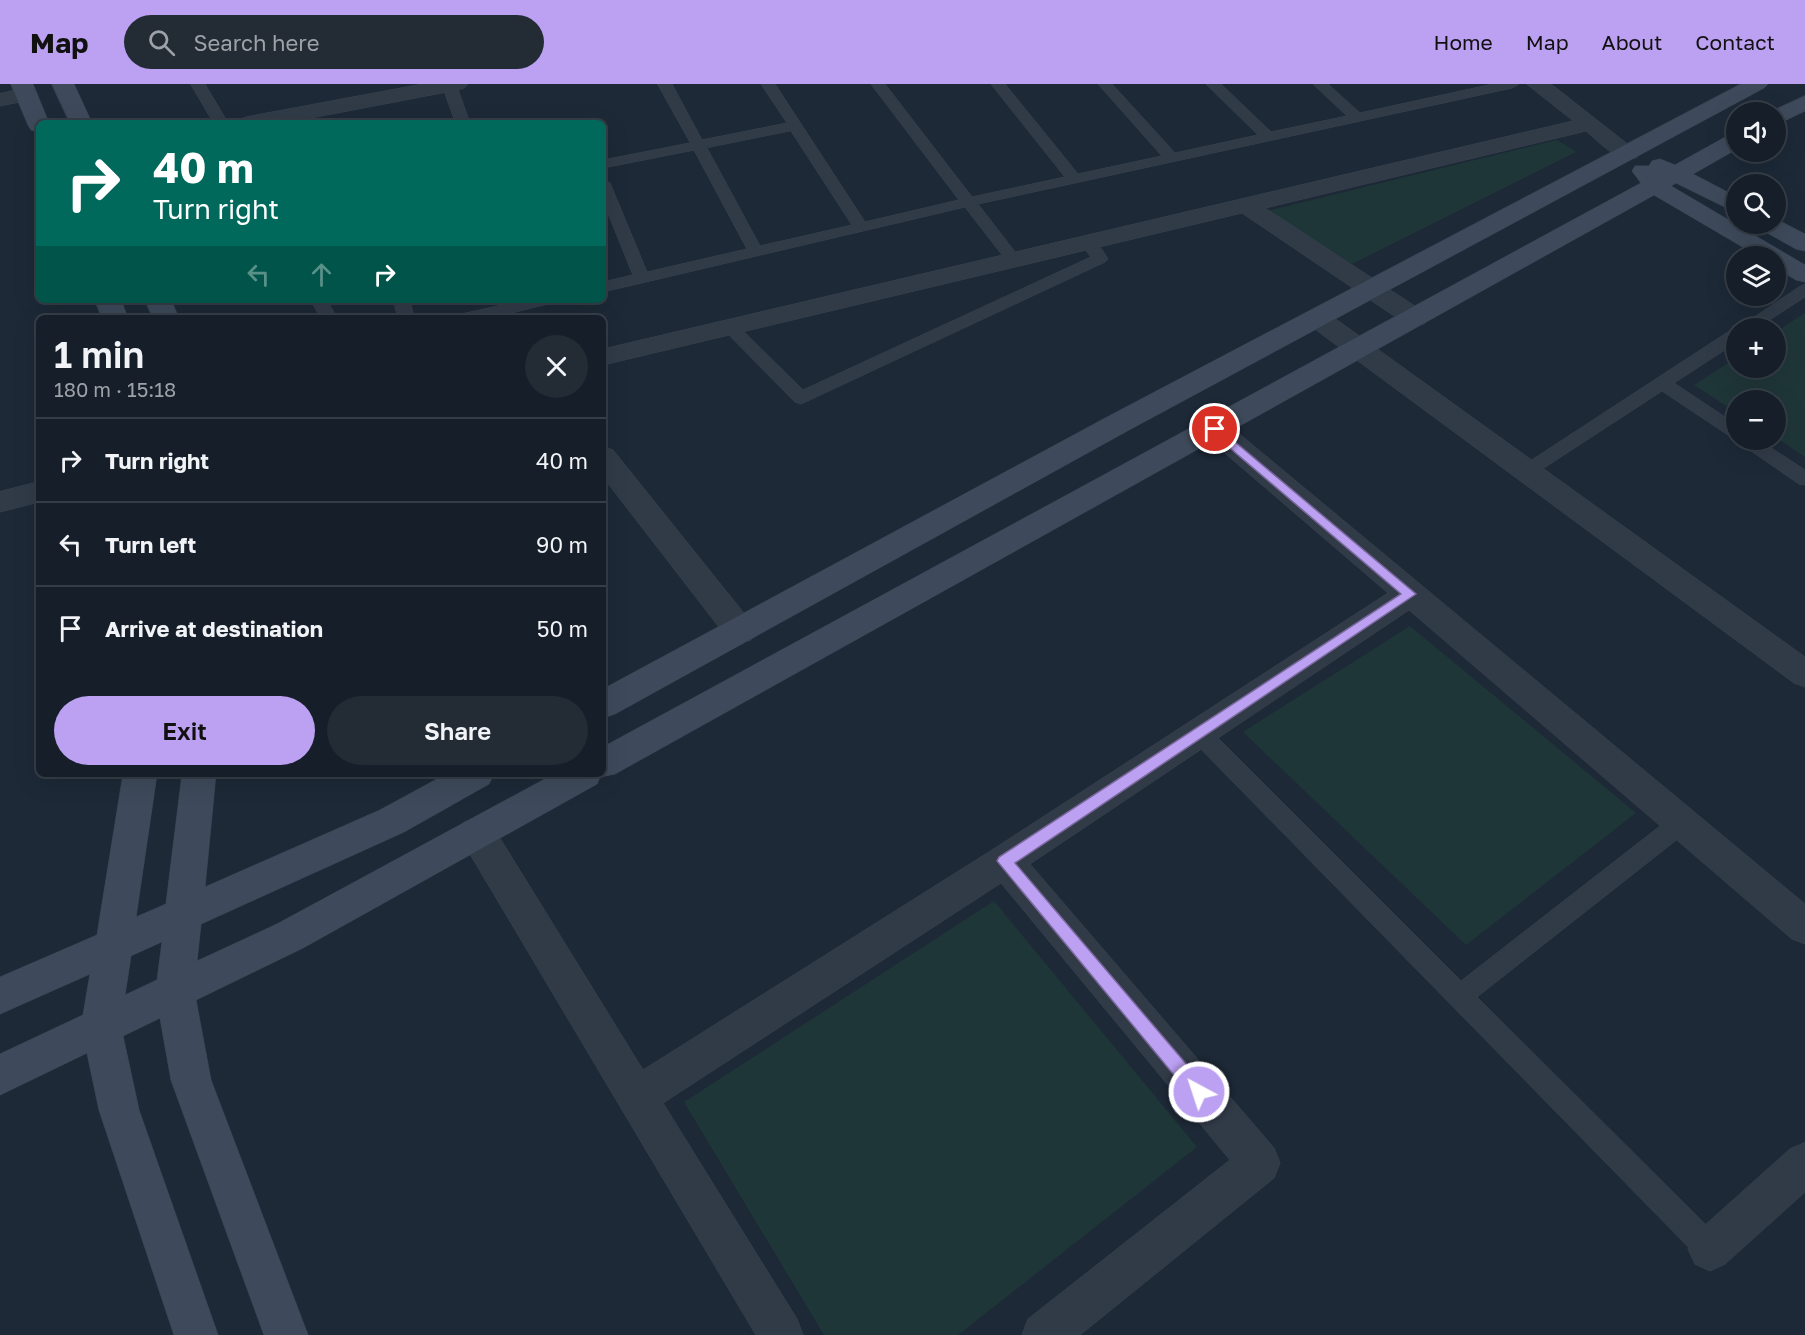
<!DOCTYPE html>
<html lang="en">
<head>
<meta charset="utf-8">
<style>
	:root { --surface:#161f29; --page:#232c35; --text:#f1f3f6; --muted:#9ea2a8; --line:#353d46; --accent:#bca0f2 }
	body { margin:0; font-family:"Golos Text",sans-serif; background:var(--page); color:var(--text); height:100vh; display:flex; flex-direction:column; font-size:22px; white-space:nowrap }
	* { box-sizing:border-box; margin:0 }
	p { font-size:20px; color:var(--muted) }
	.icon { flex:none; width:33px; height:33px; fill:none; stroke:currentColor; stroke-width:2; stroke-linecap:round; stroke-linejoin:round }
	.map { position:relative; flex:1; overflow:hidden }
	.side { position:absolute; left:36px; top:231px; width:570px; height:462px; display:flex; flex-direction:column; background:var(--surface); border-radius:9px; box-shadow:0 6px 24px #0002,0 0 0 2px var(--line) }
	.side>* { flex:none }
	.banner { position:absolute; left:36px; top:36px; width:570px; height:183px; border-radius:9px; box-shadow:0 6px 24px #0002,0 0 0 2px var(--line); background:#00695c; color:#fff; overflow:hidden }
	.buttons { position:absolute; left:1726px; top:18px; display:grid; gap:12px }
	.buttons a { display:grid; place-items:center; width:60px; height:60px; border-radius:50%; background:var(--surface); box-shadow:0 6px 24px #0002,0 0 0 2px var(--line); font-size:30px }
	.pin { position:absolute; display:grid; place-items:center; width:51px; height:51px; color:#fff; margin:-26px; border:3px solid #fff; border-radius:50%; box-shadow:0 2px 6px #0007 }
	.me { position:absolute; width:66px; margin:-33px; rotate:320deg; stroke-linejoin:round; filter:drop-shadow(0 0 4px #0008) }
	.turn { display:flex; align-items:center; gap:21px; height:126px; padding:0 18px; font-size:27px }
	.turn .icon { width:78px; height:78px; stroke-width:2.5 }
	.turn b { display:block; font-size:42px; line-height:51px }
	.lanes { display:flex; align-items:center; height:57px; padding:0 18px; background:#0003; justify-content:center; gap:30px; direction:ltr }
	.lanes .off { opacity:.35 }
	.round { display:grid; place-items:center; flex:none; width:63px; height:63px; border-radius:32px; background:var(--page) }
	.head { display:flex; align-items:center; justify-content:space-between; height:102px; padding:0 18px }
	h1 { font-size:36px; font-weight:600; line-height:45px }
	.cta { display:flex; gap:12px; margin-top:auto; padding:12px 18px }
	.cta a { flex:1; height:69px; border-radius:36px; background:var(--accent); color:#111; font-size:24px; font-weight:600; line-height:69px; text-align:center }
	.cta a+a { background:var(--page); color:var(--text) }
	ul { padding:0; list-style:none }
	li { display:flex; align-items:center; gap:18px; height:84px; padding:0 18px; border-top:2px solid var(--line) }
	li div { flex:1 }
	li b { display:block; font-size:22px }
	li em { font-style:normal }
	header { display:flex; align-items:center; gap:36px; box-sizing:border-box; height:84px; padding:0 30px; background:var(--accent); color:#111 }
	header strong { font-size:28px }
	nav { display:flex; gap:33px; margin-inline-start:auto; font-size:21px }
	.search { width:420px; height:54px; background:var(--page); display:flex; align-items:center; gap:15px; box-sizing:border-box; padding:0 21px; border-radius:33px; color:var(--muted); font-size:22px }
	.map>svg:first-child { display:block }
</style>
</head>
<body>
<header>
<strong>Map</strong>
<div class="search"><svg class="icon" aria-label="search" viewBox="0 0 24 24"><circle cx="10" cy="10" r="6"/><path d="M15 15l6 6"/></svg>Search here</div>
<nav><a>Home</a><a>Map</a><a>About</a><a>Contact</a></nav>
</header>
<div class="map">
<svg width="1805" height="1251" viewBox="0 0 1805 1251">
	<rect width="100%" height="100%" fill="#1d2937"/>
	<!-- green -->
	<g fill="#1f3638">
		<path d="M1557,56L1576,68L1352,180L1267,127Z"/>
		<path d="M1805,229V373L1776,354V316H1737V329L1694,301L1737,273V284H1776V248Z"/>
		<path d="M1410,542L1636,729L1466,861L1243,648Z"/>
		<path d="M994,817L1197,1063L958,1251H824L684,1018Z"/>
	</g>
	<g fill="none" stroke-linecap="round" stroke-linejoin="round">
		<defs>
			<g id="lane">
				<path d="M191,0H205L228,39H214Z"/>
				<path d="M442,0H456L470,39H456Z"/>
				<path d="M658,0H672L702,56L787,39L761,0H775L865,138L959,116L871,0H885L972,113L1065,93L991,0H1005L1078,90L1162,72L1098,0H1112L1175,69L1258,51L1206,0H1221L1271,48L1347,32L1313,0H1328L1360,29L1493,0H1519L1512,4L978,120L1022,177L1014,182L1009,180L965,123L603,208V198L633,191L603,117V95L610,99L647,188L747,165L694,66L603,84V76L690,59ZM791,47L852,141L760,162L707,64Z"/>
				<path d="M1088,154C1097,157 1103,167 1108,175L1105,178L801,320L795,318L721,243L723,239H735L803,306L1091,173L1080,159Z"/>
				<path d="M1805,201V213L1757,244H1738L1799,203Z"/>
				<path d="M311,216H327L337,234H321Z"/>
				<path d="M394,216H410L414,234H398Z"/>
				<path d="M525,216H554L552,219L491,234H461L463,230Z"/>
				<path d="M1737,245V258L1674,299L1737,341V355L1731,353L1662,307L1533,391L1527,393L1521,391L1518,387L1521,383L1731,246Z"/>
				<path d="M1738,356H1759L1805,386V401L1799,400L1741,360Z"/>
				<path d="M1199,640L1207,643L1461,897L1673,732L1681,729L1689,732L1692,739L1689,746L1477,913L1720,1155L1724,1165L1720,1175L1710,1179L1700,1175L1191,655L1188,649L1191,643Z"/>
			</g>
			<g id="street">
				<path d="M423,0H468L464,4L457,6L285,39H240L243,34L251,32Z"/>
				<path d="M1527,0H1551L1639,69L1636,74C1617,78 1600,59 1586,47L1265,124L1424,228L1428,234L1424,240L1415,242L1406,240L1242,129L603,281V265L1573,37Z"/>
				<path d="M26,4L34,5L37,10L34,15L0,22V10Z"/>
				<path d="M1317,226L1326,228L1805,573V603L1794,599L1308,240L1304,234L1308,228Z"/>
				<path d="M1215,336L1225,338L1805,820V860L1792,855L1409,526L1030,780L1274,1064L1280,1079L1274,1094L1080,1251H1022L1028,1235L1230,1076L1001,799L663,1019L797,1235L803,1251H756L464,760L459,749L464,738L477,734L490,738L643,986L992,766L1388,509L1205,352L1201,345L1205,338Z"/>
				<path d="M603,363L613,366L751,538L756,547L751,556L740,559L729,556L603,393Z"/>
				<path d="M39,398V418L0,428V408Z"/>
				<path d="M1805,1059V1108L1725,1180L1710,1187L1695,1180L1688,1165L1695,1150L1790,1065Z"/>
			</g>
			<g id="secondary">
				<path d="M11,0H33L49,39H39V48L31,46L28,41Z"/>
				<path d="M52,0H74L92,39H70Z"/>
				<path d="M1741,0H1768L1764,4L1129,346L615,630L603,634V605L1109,332Z"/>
				<path d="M1805,12V27L1776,41V28H1770Z"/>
				<path d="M1737,49V65L1693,90L1737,113V129L1676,99L1671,102L1805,181V198L1796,196L1776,184V172H1758L1654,111L615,690L600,693L597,700L303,864L196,916L211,996L308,1251H264L171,996L160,934L123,952L139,1026L218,1251H174L99,1026L87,969L0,1011V970L83,931L90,890L0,930V893L97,851L123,690H157L136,833L166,820L182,690H216L205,803L380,726L446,690H494L489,700L404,748L201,840L197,877L277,840L554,690H603V663L1641,99L1632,87L1635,82H1649L1652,77L1660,75L1675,81L1729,51ZM162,858L157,896L125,911L131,872Z"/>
				<path d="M1776,135L1805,150V167L1796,165L1760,145L1756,140H1776Z"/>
				<path d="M95,216H121L128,234H102Z"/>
				<path d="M145,216H171L179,234H153Z"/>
			</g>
		</defs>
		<!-- lane casing -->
		<use href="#lane" stroke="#3a4451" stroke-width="1"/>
		<!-- street casing -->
		<use href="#street" stroke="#3a4451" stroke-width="1"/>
		<!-- secondary casing -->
		<use href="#secondary" stroke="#3a4451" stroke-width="1"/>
		<!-- lane -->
		<use href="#lane" fill="#313b48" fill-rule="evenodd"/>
		<!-- street -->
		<use href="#street" fill="#313b48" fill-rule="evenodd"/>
		<!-- secondary -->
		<use href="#secondary" fill="#3e4a5b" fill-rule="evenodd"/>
	</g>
	<!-- route -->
	<path fill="#bca0f2" stroke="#7a689d" stroke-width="1.5" d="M1215,341L1416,510L1015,779L1205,1002L1208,1008L1205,1014L1199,1016L1193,1014L997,777L999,773L1401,510L1211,348L1209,345Z"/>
</svg>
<div class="buttons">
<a><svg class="icon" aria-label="sound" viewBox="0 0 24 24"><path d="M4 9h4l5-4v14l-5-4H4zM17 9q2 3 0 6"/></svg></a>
<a><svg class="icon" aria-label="search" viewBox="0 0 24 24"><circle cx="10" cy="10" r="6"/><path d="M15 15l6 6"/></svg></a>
<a><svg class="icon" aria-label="layers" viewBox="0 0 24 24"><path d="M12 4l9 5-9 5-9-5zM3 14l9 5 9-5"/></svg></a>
<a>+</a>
<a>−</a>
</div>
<div class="pin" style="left:1215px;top:345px;background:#d93025"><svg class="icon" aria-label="arrive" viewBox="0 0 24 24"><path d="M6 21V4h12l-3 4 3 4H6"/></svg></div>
<svg class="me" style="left:1199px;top:1008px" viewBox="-20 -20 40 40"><circle r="17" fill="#bca0f2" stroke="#fff" stroke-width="3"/><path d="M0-11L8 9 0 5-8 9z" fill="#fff"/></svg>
<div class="banner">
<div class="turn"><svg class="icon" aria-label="right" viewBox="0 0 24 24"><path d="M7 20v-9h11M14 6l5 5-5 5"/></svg><div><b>40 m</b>Turn right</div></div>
<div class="lanes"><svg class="icon off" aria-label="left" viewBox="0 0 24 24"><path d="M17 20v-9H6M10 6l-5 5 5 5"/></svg><svg class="icon off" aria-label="ahead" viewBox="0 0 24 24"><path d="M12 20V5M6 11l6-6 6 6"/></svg><svg class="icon" aria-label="right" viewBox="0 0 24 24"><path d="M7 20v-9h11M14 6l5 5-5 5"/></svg></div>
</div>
<section class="side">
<div class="head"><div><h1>1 min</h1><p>180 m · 15:18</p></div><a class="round"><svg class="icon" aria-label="close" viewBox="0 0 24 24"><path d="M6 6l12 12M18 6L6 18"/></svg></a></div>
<ul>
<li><svg class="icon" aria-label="right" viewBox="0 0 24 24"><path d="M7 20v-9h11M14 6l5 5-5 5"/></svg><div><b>Turn right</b></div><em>40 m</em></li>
<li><svg class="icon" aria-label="left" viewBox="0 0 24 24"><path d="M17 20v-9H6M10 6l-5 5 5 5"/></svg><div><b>Turn left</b></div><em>90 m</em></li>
<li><svg class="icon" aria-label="arrive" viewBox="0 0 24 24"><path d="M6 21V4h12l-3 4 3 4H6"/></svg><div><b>Arrive at destination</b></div><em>50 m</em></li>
</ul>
<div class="cta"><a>Exit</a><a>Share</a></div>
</section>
</div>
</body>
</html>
